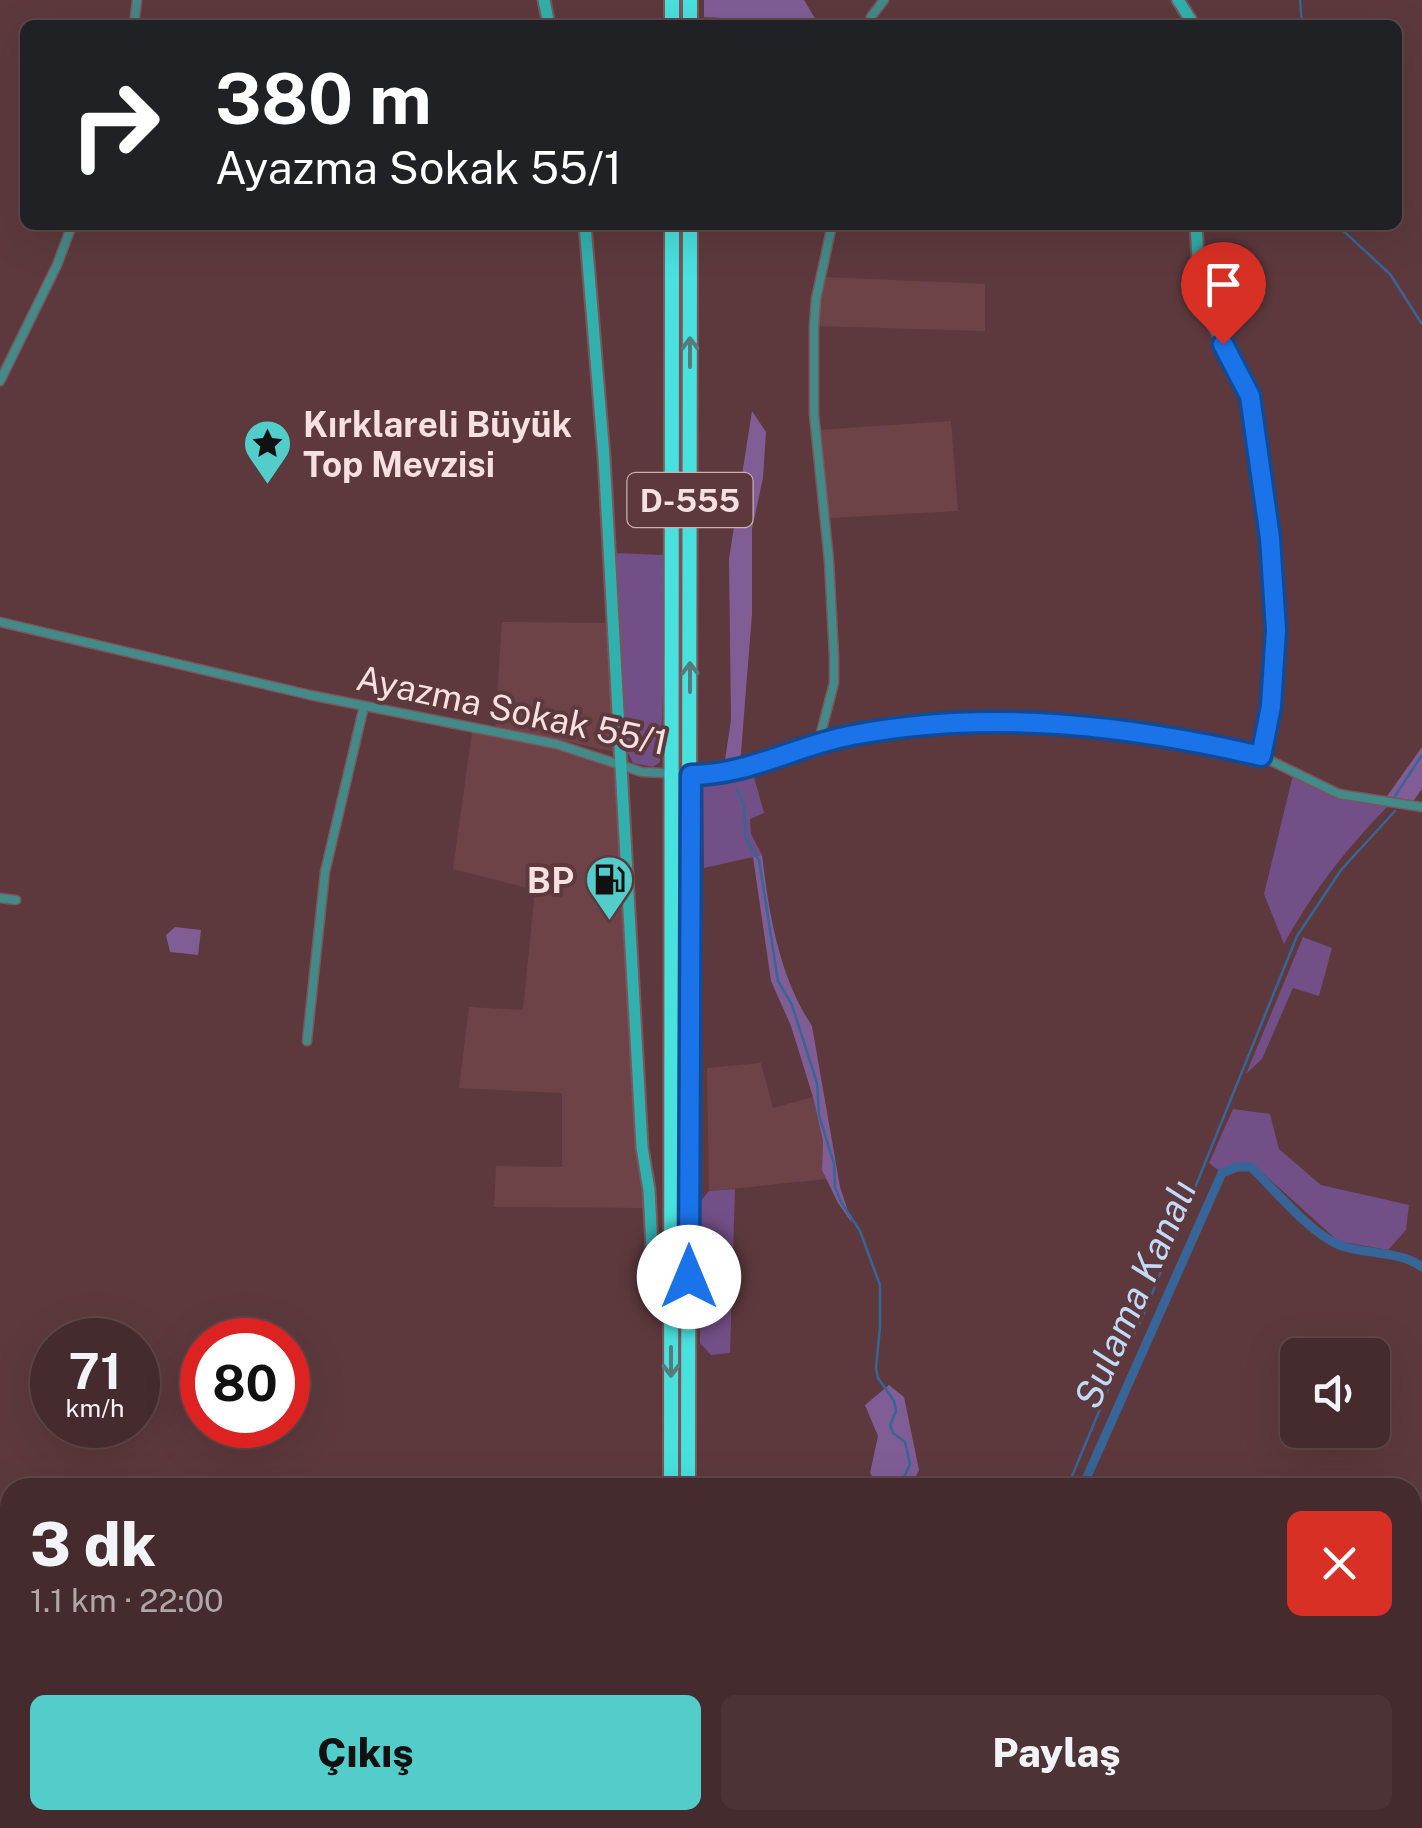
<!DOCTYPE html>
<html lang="tr">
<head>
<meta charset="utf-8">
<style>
	:root { --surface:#462b2e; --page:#4d3336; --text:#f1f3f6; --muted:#b0a7aa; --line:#5e474a; --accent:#53cdca }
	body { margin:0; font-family:"Public Sans",sans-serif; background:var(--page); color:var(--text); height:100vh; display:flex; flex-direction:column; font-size:38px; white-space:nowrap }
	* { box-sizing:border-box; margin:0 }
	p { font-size:32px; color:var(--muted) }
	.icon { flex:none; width:55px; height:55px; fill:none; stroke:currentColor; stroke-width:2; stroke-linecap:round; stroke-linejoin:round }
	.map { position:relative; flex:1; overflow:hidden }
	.side { position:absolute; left:0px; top:1478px; width:1422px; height:352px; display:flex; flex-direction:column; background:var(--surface); border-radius:30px 30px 0 0; box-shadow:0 10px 40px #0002,0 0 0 2px var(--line) }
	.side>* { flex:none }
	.hud { position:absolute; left:20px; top:20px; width:1382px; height:210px; border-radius:15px; box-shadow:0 10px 40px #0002,0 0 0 2px var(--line); background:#202124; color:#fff; overflow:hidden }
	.buttons { position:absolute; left:1280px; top:1338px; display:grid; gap:20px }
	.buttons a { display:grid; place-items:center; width:110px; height:110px; border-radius:15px; background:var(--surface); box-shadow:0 10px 40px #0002,0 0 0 2px var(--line); font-size:50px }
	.speed { position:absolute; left:30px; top:1318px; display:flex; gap:20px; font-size:50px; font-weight:700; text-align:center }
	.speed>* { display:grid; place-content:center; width:130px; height:130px; border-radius:50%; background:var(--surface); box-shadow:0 10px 40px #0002,0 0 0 2px var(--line); line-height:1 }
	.speed small { font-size:25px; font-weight:400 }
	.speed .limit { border:15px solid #d22; background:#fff; color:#111 }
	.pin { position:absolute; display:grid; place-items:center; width:85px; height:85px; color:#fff; margin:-102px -42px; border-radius:50% 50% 50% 0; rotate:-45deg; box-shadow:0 0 10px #0007 }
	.pin .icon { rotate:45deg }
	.me { position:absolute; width:110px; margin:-55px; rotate:0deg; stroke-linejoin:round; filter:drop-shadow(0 0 8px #0008) }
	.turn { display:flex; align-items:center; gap:35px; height:210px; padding:0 30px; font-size:45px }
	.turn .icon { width:130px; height:130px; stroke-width:2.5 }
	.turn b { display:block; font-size:70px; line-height:85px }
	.round { display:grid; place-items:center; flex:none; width:105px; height:105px; border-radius:15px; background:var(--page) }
	.summary { display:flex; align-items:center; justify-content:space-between; height:170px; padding:0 30px }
	h1 { font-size:60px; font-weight:800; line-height:75px }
	.cta { display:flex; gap:20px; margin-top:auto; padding:20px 30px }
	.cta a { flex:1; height:115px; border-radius:15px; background:var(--accent); color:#111; font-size:40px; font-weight:800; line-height:115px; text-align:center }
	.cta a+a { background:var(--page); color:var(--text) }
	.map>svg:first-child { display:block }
</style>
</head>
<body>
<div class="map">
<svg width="1422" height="1828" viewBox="0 0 1422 1828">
	<rect width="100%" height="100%" fill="#5d393d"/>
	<!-- built -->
	<g fill="#6e4347">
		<path d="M704,17L779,21V25H704Z"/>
		<path d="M823,277L985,284V331L817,326Z"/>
		<path d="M951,421L958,511L829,518L818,430Z"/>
		<path d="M502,622L608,623L616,752L495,726Z"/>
		<path d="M472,732L558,746L617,767L646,1208L494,1207L496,1166L562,1167V1093L459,1088L469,1007L523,1010L535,890L453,869Z"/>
		<path d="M761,1063L773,1108L813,1097L823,1141L822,1169L827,1179L709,1191L707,1068Z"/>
	</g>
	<!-- green -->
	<g fill="#724f86">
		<path d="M615,553L663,555L664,671L660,762L653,767L633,763L625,747Z"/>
		<path d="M752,770L764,813L750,819L751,834L762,855L704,868L703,786L709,778Z"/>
		<path d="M1293,775L1338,797L1388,806C1343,853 1316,887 1284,944L1264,894Z"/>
		<path d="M1303,937L1332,948L1319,996L1293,988L1262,1059L1246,1074Z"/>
		<path d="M1233,1109L1270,1114L1279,1149L1321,1185L1409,1205L1406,1230L1388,1250L1338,1241L1253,1164L1237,1163L1219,1171L1209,1163Z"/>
		<path d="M735,1189L730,1353L711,1355L700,1343V1202L709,1191Z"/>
	</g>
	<!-- forest -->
	<g fill="#815d96">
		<path d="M704,0H804L816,20L812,25H779L778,21L704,17Z"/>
		<path d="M752,411L766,432L763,478L752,529V614L740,765L724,767L731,720L729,559Z"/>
		<path d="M1422,747V789L1411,804L1385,799Z"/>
		<path d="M762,855C769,914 779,976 812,1026L840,1187L852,1223L838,1203L822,1170L823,1141L813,1097L791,1026L771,981L753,857Z"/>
		<path d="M175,927L201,930L198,955L170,952L166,935Z"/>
		<path d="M889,1385L904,1397L919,1470L911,1487H879L870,1473L878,1436L865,1405Z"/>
	</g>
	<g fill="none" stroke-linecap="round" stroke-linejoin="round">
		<!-- stream -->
		<g stroke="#376598" stroke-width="2.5">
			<path d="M1300,0L1302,25"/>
			<path d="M1337,225L1390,274L1422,324"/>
			<path d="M737,789L744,806L746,839L759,860L778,981L792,1005L817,1083L819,1115L834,1164L835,1187L841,1202L860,1231L880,1285V1327L876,1368L878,1378L894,1401L896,1411L890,1425L893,1433L905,1442L910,1464L899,1488"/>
			<path d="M1395,796L1422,755"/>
			<path d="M1067,1488L1113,1378L1143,1316L1297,936L1341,870L1395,811"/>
			<path d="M1155,1820L1157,1828"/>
		</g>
		<!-- canal -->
		<g stroke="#376598" stroke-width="9">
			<path d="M1082,1488L1222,1173L1237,1167H1251C1274,1189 1310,1233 1339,1245C1366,1255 1398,1250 1422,1267"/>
			<path d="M219,1828L227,1820"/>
		</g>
		<defs>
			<g id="street">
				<path d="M134,25L137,0"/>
				<path d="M870,25L871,17L884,0"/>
				<path d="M0,381L57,265L72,225"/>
				<path d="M0,622L310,695L556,744L642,772L708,775L759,766L848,736L888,729L1048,722L1119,729L1229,748L1261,756L1339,794L1422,807"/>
				<path d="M818,744L834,683V656L829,561L814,414V326L816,299L832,225"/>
				<path d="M0,898L16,900"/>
				<path d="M307,1041L325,872L364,706"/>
				<path d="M0,1656L10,1658"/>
			</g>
			<g id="secondary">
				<path d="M544,0L549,25"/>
				<path d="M1178,0L1194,25"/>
				<path d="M585,225L604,457L642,1147L649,1190L655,1304L671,1321"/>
				<path d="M1196,225C1198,253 1198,282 1207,309C1217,340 1241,366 1251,398C1259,427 1261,459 1265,489C1275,579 1280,666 1261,756"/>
			</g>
			<g id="highway">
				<path d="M672,25V0"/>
				<path d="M690,25V0"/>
				<path d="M671,1488L672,225"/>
				<path d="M688,1488L690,225"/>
				<path d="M671,1820V1828"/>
				<path d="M688,1828L689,1820"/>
			</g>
		</defs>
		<!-- street casing -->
		<use href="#street" stroke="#79575b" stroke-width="11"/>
		<!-- secondary casing -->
		<use href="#secondary" stroke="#79575b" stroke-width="15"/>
		<!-- highway casing -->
		<use href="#highway" stroke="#79575b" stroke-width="18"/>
		<!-- street -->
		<use href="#street" stroke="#448a88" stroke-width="8"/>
		<!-- secondary -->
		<use href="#secondary" stroke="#31b0ad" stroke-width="11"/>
		<!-- highway -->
		<use href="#highway" stroke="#48e1de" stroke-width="14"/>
	</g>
	<!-- one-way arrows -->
	<defs><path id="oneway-shaft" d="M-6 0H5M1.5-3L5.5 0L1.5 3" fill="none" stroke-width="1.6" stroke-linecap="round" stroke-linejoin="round" transform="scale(2.5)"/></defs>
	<g stroke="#557c7d">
		<use href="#oneway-shaft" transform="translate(690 352) rotate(-90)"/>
		<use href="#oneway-shaft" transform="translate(690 677) rotate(-90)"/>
		<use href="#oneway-shaft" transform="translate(671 1362) rotate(90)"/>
	</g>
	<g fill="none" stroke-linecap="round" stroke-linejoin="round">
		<defs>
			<path id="route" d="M689,1277L691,775C749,775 797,745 853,735C989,709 1127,725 1261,756L1271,706L1276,630L1270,538L1250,396L1223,344"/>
		</defs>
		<!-- route casing -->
		<use href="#route" stroke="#114b97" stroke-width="25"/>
		<!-- route -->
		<use href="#route" stroke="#1a73e8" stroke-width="18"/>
	</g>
	<!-- icons -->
	<defs>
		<symbol id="sight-pin" viewBox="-11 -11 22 30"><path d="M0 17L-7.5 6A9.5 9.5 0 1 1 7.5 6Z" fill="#53cdca" stroke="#5d393d"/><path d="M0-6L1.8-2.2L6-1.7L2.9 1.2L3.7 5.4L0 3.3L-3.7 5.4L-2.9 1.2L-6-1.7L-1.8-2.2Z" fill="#111"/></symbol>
		<symbol id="fuel-pin" viewBox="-11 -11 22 30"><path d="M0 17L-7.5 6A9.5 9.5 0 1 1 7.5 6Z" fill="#53cdca" stroke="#5d393d"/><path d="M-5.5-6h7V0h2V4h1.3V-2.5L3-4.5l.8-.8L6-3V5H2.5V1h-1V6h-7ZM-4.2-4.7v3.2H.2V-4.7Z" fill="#111"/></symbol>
	</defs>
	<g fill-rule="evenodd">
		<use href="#sight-pin" x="240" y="416" width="55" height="75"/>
		<use href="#fuel-pin" x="582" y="852" width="55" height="75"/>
	</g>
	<g text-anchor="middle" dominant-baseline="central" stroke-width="8" stroke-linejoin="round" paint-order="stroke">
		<!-- shield labels -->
		<rect fill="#5d393d" stroke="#c9aeb0" stroke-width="2.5" x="627.5" y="473" width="125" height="54" rx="8"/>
		<g font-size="32" font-weight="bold" fill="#f7e0e2">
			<text x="690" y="500">D-555</text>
		</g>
		<!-- poi labels -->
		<g font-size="35" font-weight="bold" fill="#f7e0e2" stroke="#5d393d" text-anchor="start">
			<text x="303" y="424">Kırklareli Büyük<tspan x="303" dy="40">Top Mevzisi</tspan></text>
			<text x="574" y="880" text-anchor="end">BP</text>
		</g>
		<!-- street labels -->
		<g font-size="35" fill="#f7e0e2" stroke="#5d393d">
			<text transform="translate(512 710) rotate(12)">Ayazma Sokak 55/1</text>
		</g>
		<!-- water labels -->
		<g font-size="38" font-style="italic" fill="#c0daf9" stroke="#5d393d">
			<text transform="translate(1135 1294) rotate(-66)">Sulama Kanalı</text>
		</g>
	</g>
</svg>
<div class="buttons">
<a><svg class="icon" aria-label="sound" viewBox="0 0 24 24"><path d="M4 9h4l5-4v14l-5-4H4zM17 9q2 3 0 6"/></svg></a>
</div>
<div class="speed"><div>71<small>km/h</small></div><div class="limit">80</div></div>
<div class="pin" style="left:1223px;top:344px;background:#d93025"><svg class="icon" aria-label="arrive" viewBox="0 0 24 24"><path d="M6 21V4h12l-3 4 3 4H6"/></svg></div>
<svg class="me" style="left:689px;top:1277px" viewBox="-20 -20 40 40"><circle r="19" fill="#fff"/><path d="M0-13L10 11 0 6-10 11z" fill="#1a73e8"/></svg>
<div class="hud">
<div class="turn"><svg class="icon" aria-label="right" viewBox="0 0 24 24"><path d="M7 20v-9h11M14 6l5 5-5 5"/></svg><div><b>380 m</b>Ayazma Sokak 55/1</div></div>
</div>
<section class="side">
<div class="summary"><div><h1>3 dk</h1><p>1.1 km · 22:00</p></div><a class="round" style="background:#d93025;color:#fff"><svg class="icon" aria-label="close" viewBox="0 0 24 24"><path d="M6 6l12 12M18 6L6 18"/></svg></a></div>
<div class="cta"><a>Çıkış</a><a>Paylaş</a></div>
</section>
</div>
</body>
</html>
